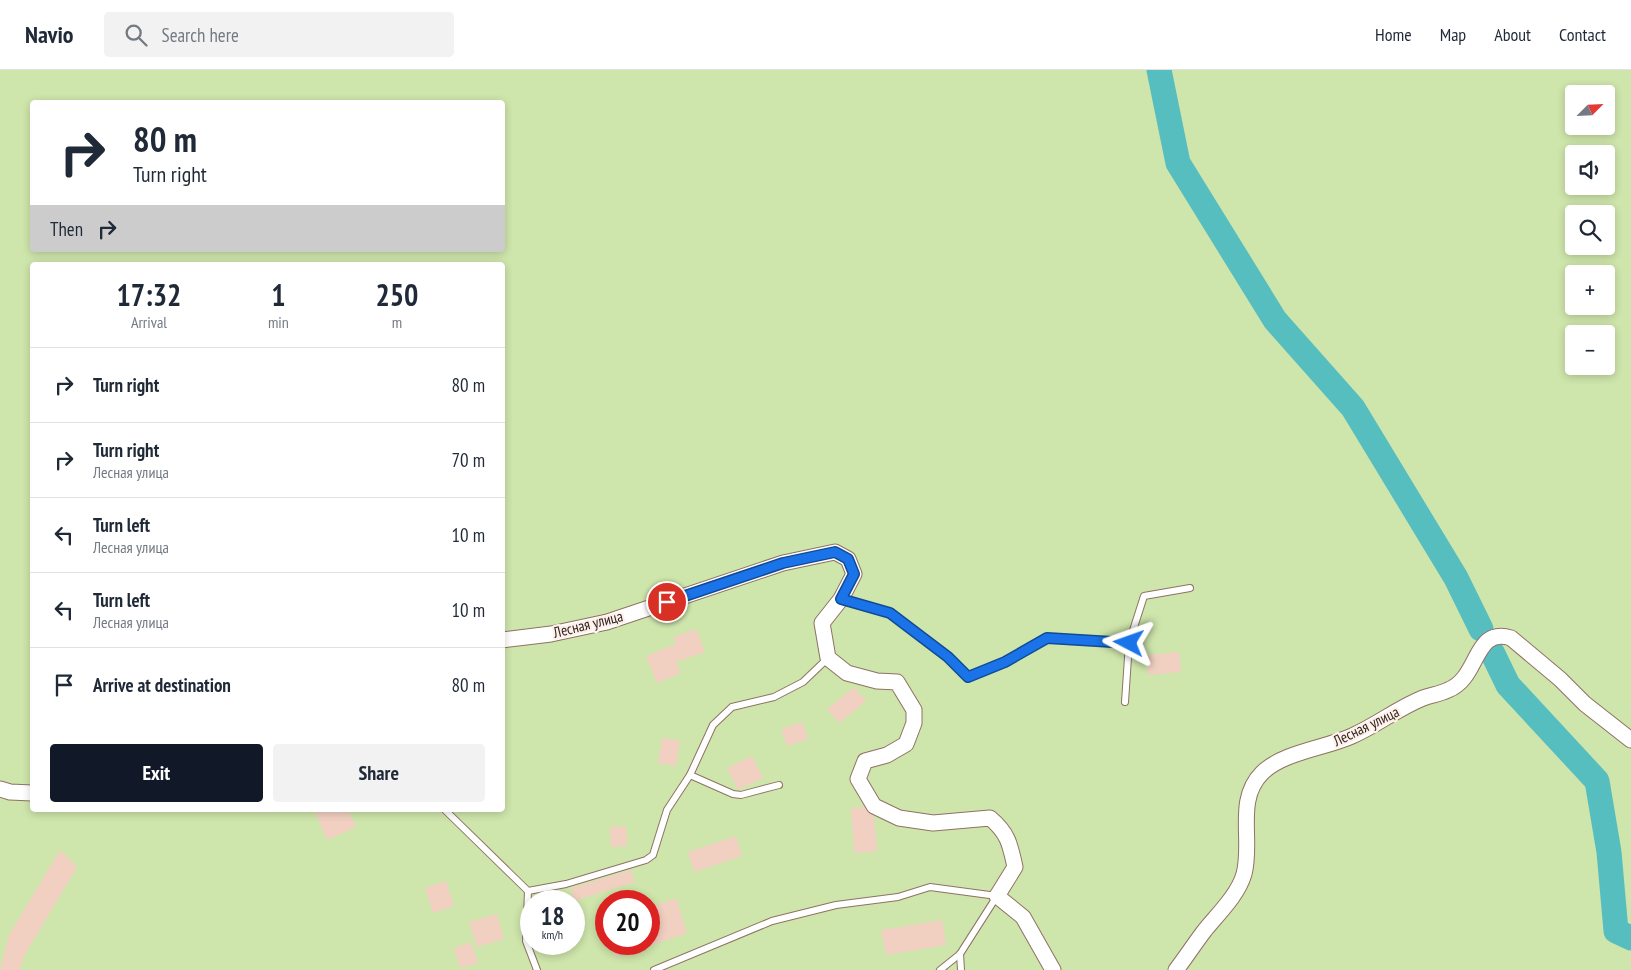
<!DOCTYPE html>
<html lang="en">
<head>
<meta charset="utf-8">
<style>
	:root { --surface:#fff; --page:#f2f2f3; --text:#1f2937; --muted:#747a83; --line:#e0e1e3; --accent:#111827 }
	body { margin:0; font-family:"PT Sans Narrow",sans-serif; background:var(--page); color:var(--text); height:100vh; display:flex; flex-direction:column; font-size:19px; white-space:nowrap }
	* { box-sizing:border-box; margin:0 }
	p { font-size:16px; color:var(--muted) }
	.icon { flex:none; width:28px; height:28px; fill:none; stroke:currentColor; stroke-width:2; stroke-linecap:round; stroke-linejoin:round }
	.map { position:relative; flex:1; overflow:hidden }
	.side { position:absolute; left:30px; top:192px; width:475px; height:550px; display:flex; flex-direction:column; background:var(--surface); border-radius:5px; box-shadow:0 2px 8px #0003 }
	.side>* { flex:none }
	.top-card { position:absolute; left:30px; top:30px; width:475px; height:152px; border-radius:5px; box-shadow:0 2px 8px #0003; background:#fff; color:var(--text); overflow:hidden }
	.needle { width:32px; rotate:66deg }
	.controls { position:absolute; left:1565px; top:15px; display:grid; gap:10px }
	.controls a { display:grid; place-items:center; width:50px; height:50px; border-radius:5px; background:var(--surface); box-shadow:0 2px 8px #0003; font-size:25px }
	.speed { position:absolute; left:520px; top:820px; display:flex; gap:10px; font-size:25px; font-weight:700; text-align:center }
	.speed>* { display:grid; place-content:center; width:65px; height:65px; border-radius:50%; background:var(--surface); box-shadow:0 2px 8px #0003; line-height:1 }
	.speed small { font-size:12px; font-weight:400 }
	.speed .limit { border:8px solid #d22; background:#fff; color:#111 }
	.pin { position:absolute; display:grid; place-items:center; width:42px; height:42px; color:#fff; margin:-21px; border:2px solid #fff; border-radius:50%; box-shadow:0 1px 5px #0007 }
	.me { position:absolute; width:55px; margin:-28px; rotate:274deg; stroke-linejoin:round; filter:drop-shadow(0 0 4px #0008) }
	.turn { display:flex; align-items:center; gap:18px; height:105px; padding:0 20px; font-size:22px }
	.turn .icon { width:65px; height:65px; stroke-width:2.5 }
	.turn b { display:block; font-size:35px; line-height:42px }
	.then { display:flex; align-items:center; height:48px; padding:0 20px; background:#0003; gap:10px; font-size:19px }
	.eta { display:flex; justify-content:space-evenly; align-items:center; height:85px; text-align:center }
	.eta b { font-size:30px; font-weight:800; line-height:35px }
	.button { display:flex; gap:10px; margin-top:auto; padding:10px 20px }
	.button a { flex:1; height:58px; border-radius:5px; background:var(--accent); color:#fff; font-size:20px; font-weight:800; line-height:58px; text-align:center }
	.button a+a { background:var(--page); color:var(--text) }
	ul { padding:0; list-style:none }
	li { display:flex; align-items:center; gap:15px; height:75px; padding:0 20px; border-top:1px solid var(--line) }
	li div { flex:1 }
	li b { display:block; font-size:19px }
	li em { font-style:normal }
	header { display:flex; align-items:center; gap:30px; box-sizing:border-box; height:70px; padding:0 25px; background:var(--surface); border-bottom:1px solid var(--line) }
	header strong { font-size:24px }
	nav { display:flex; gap:28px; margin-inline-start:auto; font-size:18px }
	.search { width:350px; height:45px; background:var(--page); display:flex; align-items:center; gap:12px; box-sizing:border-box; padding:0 18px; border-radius:5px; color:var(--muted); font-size:19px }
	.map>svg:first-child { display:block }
</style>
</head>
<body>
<header>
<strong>Navio</strong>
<div class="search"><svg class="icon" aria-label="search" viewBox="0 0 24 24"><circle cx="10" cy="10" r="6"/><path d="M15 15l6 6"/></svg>Search here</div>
<nav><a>Home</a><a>Map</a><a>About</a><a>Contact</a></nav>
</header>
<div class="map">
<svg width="1631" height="900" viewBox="0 0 1631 900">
	<rect width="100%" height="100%" fill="#fef0ea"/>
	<!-- green -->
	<path fill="#cee5ab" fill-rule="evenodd" d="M0,0H1631V900H0ZM1574,24H1606V56H1574ZM32,32H502V180H32ZM1574,84H1606V116H1574ZM1574,144H1606V176H1574ZM32,195H502V740H32ZM1574,204H1606V236H1574ZM1574,264H1606V296H1574ZM531,831H574V874H531ZM606,831H649V874H606Z"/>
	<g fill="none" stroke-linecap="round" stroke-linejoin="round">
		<!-- river -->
		<g stroke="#57bec0" stroke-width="25">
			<path d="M1159,0L1178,93L1275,250L1353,338L1456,508L1481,559"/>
			<path d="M1492,582L1508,615L1597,711L1609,782L1616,861L1631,868"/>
		</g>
	</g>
	<!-- building -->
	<g fill="#f1d0c1">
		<path d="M696,559L705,582L676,592L681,603L657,613L646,586L676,574L673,567Z"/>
		<path d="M1179,582L1181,602L1148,605L1146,585Z"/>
		<path d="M854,617L866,631L839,653L827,639Z"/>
		<path d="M802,652L808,669L787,676L781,659Z"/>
		<path d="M662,668L680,671L676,696L658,693Z"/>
		<path d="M752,686L763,708L738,720L727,698Z"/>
		<path d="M864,737L874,747L877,781L854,783L851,738Z"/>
		<path d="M314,740H348L356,757L327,770Z"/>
		<path d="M626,756L627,776L611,777L610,757Z"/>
		<path d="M736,766L742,786L694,802L688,782Z"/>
		<path d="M60,780L77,797L24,886L20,900H0L9,865Z"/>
		<path d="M631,800L635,812L574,831L571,818Z"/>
		<path d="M446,811L454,836L433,843L425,818Z"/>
		<path d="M676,828L687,863L649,876V838Z"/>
		<path d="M497,844L504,869L477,877L469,852Z"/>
		<path d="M942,850L946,875L886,885L881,860Z"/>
		<path d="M471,872L478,893L460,898L454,878Z"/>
		<path d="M611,874H648L649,876L615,887Z"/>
	</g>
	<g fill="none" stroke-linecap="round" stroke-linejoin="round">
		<defs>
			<g id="service">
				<path d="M841,529L890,543L948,587L969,607L1005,593L1047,568L1129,573L1125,632"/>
				<path d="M1129,573L1144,526L1190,518"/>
				<path d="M690,705L713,655L732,637L774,627L803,612L827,589"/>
				<path d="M445,740L528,821L566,814L646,790L653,785L667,740L690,705L733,724L741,725L779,715"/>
				<path d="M528,821L526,871L537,900"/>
				<path d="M960,884L961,900"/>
				<path d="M654,900L772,851L836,835L898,827L930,817L997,826L960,884L940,900"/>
			</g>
			<g id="tertiary">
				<path d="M502,570L551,564L607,552L783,493L835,482L848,489L854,504L841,529L822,553L828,588L847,603L877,611L897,612L914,640V653L906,674L887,685L865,691L858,709L874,736L899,748L933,753L990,748C1008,763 1010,774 1015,797L997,826L1023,847L1053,900"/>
				<path d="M0,719L10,722L32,723"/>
				<path d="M1176,900C1186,887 1195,873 1205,860C1218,844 1238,825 1244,804C1253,771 1235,730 1262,703C1283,682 1326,678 1352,666C1377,655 1398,638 1423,628C1431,625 1440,624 1448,620C1480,608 1473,556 1511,568L1560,609L1585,634L1631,670"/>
			</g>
		</defs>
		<!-- service casing -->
		<use href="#service" stroke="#8f7264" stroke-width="8"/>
		<!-- tertiary casing -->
		<use href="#tertiary" stroke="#8f7264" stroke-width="17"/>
		<!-- service -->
		<use href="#service" stroke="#fff" stroke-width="6"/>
		<!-- tertiary -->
		<use href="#tertiary" stroke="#fff" stroke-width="15"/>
	</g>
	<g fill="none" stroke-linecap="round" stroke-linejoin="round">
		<defs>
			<path id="route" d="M667,532L783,493L835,482L848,489L854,504L841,529L890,543L948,587L968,607L1005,592L1047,568L1129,573"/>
		</defs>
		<!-- route casing -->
		<use href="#route" stroke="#114b97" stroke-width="12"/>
		<!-- route -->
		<use href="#route" stroke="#1a73e8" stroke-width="9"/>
	</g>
	<g text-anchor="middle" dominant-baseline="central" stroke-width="4.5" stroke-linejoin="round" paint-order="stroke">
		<!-- street labels -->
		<g font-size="15" fill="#2f231d" stroke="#fef0ea">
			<text transform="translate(588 554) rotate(-14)">Лесная улица</text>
			<text transform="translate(1366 656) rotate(-26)">Лесная улица</text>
		</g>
	</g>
</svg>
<div class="controls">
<a><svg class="needle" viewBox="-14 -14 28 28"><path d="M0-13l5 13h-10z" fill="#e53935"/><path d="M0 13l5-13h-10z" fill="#747a83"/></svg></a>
<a><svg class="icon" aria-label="sound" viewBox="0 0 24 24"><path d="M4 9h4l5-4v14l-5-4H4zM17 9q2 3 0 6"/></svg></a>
<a><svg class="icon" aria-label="search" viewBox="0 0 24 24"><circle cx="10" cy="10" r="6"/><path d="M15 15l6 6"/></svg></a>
<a>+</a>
<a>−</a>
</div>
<div class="speed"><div>18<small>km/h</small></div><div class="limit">20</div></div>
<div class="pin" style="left:667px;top:532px;background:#d93025"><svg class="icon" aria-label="arrive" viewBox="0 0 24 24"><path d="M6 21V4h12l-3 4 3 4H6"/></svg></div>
<svg class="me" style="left:1129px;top:573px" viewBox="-20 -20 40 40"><path d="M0-17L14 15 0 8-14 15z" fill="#1a73e8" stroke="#fff" stroke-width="4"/></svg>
<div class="top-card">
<div class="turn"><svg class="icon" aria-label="right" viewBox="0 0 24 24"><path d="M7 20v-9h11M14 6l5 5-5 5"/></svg><div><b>80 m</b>Turn right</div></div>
<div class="then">Then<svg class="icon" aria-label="right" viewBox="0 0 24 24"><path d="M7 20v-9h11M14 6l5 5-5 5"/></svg></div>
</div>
<section class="side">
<div class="eta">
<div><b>17:32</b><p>Arrival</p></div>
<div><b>1</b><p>min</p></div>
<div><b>250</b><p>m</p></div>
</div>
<ul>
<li><svg class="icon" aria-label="right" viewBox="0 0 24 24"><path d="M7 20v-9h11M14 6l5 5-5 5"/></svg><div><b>Turn right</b></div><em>80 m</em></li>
<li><svg class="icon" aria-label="right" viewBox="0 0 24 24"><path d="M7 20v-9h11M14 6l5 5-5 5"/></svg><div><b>Turn right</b><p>Лесная улица</p></div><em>70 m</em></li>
<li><svg class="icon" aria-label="left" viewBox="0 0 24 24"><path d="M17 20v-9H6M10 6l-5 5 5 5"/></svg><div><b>Turn left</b><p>Лесная улица</p></div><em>10 m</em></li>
<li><svg class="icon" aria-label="left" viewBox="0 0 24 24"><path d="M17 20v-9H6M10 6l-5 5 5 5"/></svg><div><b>Turn left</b><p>Лесная улица</p></div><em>10 m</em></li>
<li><svg class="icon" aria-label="arrive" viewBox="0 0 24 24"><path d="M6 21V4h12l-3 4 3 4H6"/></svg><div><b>Arrive at destination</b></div><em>80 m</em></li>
</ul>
<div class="button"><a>Exit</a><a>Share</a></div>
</section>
</div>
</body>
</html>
